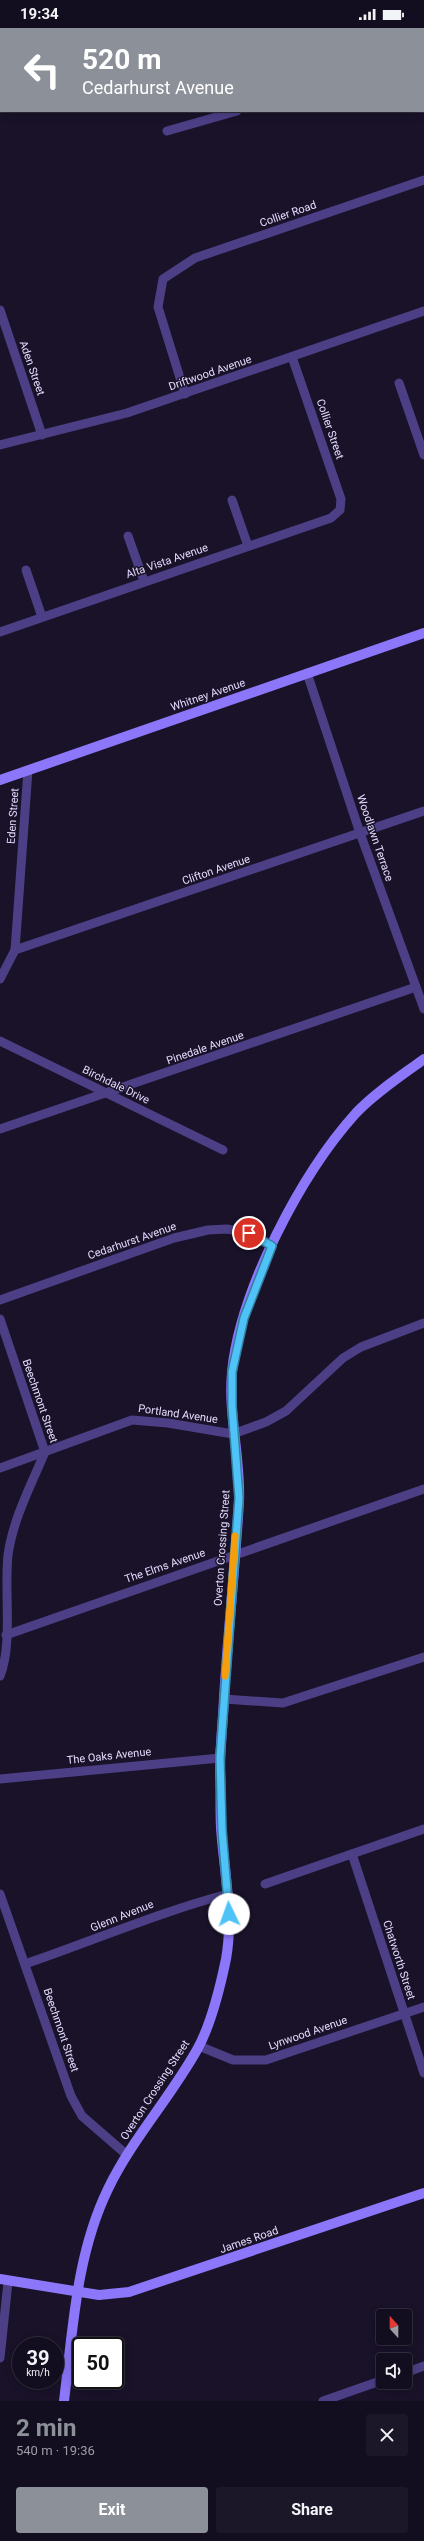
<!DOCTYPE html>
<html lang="en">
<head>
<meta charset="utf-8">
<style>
	:root { --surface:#130e1f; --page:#1c1728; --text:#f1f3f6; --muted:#9d9ca4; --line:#322e3d; --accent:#8c9099 }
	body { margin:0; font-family:Roboto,sans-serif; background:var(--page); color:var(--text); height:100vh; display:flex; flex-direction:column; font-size:15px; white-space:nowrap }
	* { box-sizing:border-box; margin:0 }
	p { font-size:13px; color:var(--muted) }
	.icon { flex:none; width:22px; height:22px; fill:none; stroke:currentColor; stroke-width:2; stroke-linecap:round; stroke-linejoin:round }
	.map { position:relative; height:2373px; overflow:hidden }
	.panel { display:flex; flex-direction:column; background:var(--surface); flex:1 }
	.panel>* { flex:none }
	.hud { position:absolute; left:0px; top:0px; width:424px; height:84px; box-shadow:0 2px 10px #0003,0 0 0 1px var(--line); background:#8c9099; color:#fff; overflow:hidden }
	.needle { width:26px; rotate:339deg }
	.fabs { position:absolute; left:376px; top:2281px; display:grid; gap:8px }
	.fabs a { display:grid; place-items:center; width:36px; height:36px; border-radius:4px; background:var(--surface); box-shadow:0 2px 10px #0003,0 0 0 1px var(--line); font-size:20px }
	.speed { position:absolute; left:12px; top:2309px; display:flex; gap:8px; font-size:20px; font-weight:700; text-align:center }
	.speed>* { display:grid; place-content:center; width:52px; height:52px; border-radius:50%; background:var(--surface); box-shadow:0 2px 10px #0003,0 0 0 1px var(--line); line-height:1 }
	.speed small { font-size:10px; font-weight:400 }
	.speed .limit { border:2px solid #111; border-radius:6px; background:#fff; color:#111 }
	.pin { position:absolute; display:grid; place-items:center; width:34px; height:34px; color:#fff; margin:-17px; border:2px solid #fff; border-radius:50%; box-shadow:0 1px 4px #0007 }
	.me { position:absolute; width:44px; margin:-22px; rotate:357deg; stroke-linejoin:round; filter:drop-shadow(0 0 3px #0008) }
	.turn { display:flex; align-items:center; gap:14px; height:84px; padding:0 16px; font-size:18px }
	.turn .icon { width:52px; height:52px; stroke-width:2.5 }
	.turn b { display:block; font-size:28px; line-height:34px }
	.round { display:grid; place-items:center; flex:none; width:42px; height:42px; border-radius:4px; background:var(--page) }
	.headline { display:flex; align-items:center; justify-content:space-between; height:68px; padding:0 16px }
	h1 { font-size:24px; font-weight:700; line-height:30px; color:var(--accent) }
	.action { display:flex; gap:8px; margin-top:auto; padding:8px 16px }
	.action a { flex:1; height:46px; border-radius:4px; background:var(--accent); color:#fff; font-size:16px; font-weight:700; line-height:46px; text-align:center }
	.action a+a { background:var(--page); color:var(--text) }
	.status { display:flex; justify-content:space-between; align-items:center; height:28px; padding:0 20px; background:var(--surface); direction:ltr }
	.status svg { height:11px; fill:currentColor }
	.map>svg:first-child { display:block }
</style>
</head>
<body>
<div class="status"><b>19:34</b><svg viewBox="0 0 49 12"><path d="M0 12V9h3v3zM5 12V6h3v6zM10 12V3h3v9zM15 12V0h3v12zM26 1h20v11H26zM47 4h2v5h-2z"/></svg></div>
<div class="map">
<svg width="424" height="2373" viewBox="0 0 424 2373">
	<rect width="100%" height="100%" fill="#191229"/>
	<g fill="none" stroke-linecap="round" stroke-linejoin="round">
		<!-- minor -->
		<g stroke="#4c3f86" stroke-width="9">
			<path d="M193,0V1"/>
			<path d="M423,19L424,18"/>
			<path d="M167,103L237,83"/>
			<path d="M0,282L42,407"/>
			<path d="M399,355L424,427"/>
			<path d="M185,366L158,279L163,251L195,230L424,152"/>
			<path d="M0,417L127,385L424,283"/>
			<path d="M232,472L248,518"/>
			<path d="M128,508L144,553"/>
			<path d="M26,542L42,589"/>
			<path d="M0,604L331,490L340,482L341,471L292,329"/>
			<path d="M307,645L360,805L424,981"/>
			<path d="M15,922L424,783"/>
			<path d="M0,951L15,922L28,742"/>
			<path d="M0,1013L223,1122"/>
			<path d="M0,1101L416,959"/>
			<path d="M0,1272L174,1210L208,1202L227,1201L249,1205L272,1218"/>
			<path d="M0,1291L45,1424C31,1457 13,1491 8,1527C4,1563 13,1616 0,1648"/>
			<path d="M0,1440L132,1392L168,1395L233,1406L266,1394L286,1383L343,1330L361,1319L424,1295"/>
			<path d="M6,1607L424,1461"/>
			<path d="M224,1671L283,1675L424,1629"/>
			<path d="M0,1751L220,1730"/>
			<path d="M352,1826L424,2045"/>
			<path d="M265,1856L424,1801"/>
			<path d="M0,1866L71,2068L82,2088L127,2127"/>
			<path d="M25,1936C93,1913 159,1884 228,1866"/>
			<path d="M199,2018L233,2032H266L424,1979"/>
			<path d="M0,2330L8,2254"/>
			<path d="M405,2345L424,2338"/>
			<path d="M323,2373L383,2352"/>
		</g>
		<!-- secondary -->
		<g stroke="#8c76f9" stroke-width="10">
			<path d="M0,752L424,605"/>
			<path d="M0,2251L99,2267L129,2264L424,2165"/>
			<path d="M64,2373C73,2301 76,2227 108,2161C132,2111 171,2069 198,2020C212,1994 220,1960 226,1931C234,1887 224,1844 221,1800C220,1781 221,1762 220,1742C220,1718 223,1694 224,1670C228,1605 235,1540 239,1474C241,1431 228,1388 232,1344C240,1262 301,1146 356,1085C376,1064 401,1048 424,1031"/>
		</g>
	</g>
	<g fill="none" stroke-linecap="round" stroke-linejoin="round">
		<defs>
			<path id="route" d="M229,1886L222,1802L220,1730L239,1470L232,1378V1344L244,1290L272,1218L249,1205"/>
		</defs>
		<!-- route casing -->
		<use href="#route" stroke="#337fa1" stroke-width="10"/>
		<!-- route -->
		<use href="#route" stroke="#4fc3f7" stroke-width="7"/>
		<!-- slow -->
		<path stroke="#f59e0b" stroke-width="7" d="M225,1648L235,1508"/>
	</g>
	<g text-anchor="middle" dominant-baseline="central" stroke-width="3" stroke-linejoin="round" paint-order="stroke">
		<!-- street labels -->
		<g font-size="11" fill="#e4dbfd" stroke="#191229">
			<text transform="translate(288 186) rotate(-19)">Collier Road</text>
			<text transform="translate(32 340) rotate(71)">Aden Street</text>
			<text transform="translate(210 345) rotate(-19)">Driftwood Avenue</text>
			<text transform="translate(330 401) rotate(71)">Collier Street</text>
			<text transform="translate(167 533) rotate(-19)">Alta Vista Avenue</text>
			<text transform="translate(208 667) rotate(-19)">Whitney Avenue</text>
			<text transform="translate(13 788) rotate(-86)">Eden Street</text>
			<text transform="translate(375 810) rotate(71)">Woodlawn Terrace</text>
			<text transform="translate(216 842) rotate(-19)">Clifton Avenue</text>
			<text transform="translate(205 1020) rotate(-19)">Pinedale Avenue</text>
			<text transform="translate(116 1057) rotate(26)">Birchdale Drive</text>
			<text transform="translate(132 1213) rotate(-19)">Cedarhurst Avenue</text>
			<text transform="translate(40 1373) rotate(71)">Beechmont Street</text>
			<text transform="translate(178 1386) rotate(8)">Portland Avenue</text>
			<text transform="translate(222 1520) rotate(-86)">Overton Crossing Street</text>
			<text transform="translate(165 1538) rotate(-19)">The Elms Avenue</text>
			<text transform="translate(109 1728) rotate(-6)">The Oaks Avenue</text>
			<text transform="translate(122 1888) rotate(-22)">Glenn Avenue</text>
			<text transform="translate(399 1932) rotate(72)">Chatworth Street</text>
			<text transform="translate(61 2002) rotate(71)">Beechmont Street</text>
			<text transform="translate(308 2005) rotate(-19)">Lynwood Avenue</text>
			<text transform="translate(155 2062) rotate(-57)">Overton Crossing Street</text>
			<text transform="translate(249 2212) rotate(-19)">James Road</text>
		</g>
	</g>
</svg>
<div class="fabs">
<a><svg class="needle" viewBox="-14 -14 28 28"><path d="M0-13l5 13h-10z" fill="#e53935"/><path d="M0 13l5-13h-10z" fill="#9d9ca4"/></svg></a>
<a><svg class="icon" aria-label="sound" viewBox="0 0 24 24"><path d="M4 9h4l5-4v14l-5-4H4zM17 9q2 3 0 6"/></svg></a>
</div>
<div class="speed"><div>39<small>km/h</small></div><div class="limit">50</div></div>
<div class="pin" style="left:249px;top:1205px;background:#d93025"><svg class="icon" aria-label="arrive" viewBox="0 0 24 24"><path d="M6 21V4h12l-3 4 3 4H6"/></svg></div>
<svg class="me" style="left:229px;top:1886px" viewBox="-20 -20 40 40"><circle r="19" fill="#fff"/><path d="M0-13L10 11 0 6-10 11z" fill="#4fc3f7"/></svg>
<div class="hud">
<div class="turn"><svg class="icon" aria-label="left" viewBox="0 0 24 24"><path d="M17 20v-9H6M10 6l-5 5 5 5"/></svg><div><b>520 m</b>Cedarhurst Avenue</div></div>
</div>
</div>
<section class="panel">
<div class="headline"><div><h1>2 min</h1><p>540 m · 19:36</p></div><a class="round"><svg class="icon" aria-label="close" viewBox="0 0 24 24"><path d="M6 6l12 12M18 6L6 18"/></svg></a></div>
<div class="action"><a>Exit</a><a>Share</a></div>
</section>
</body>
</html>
